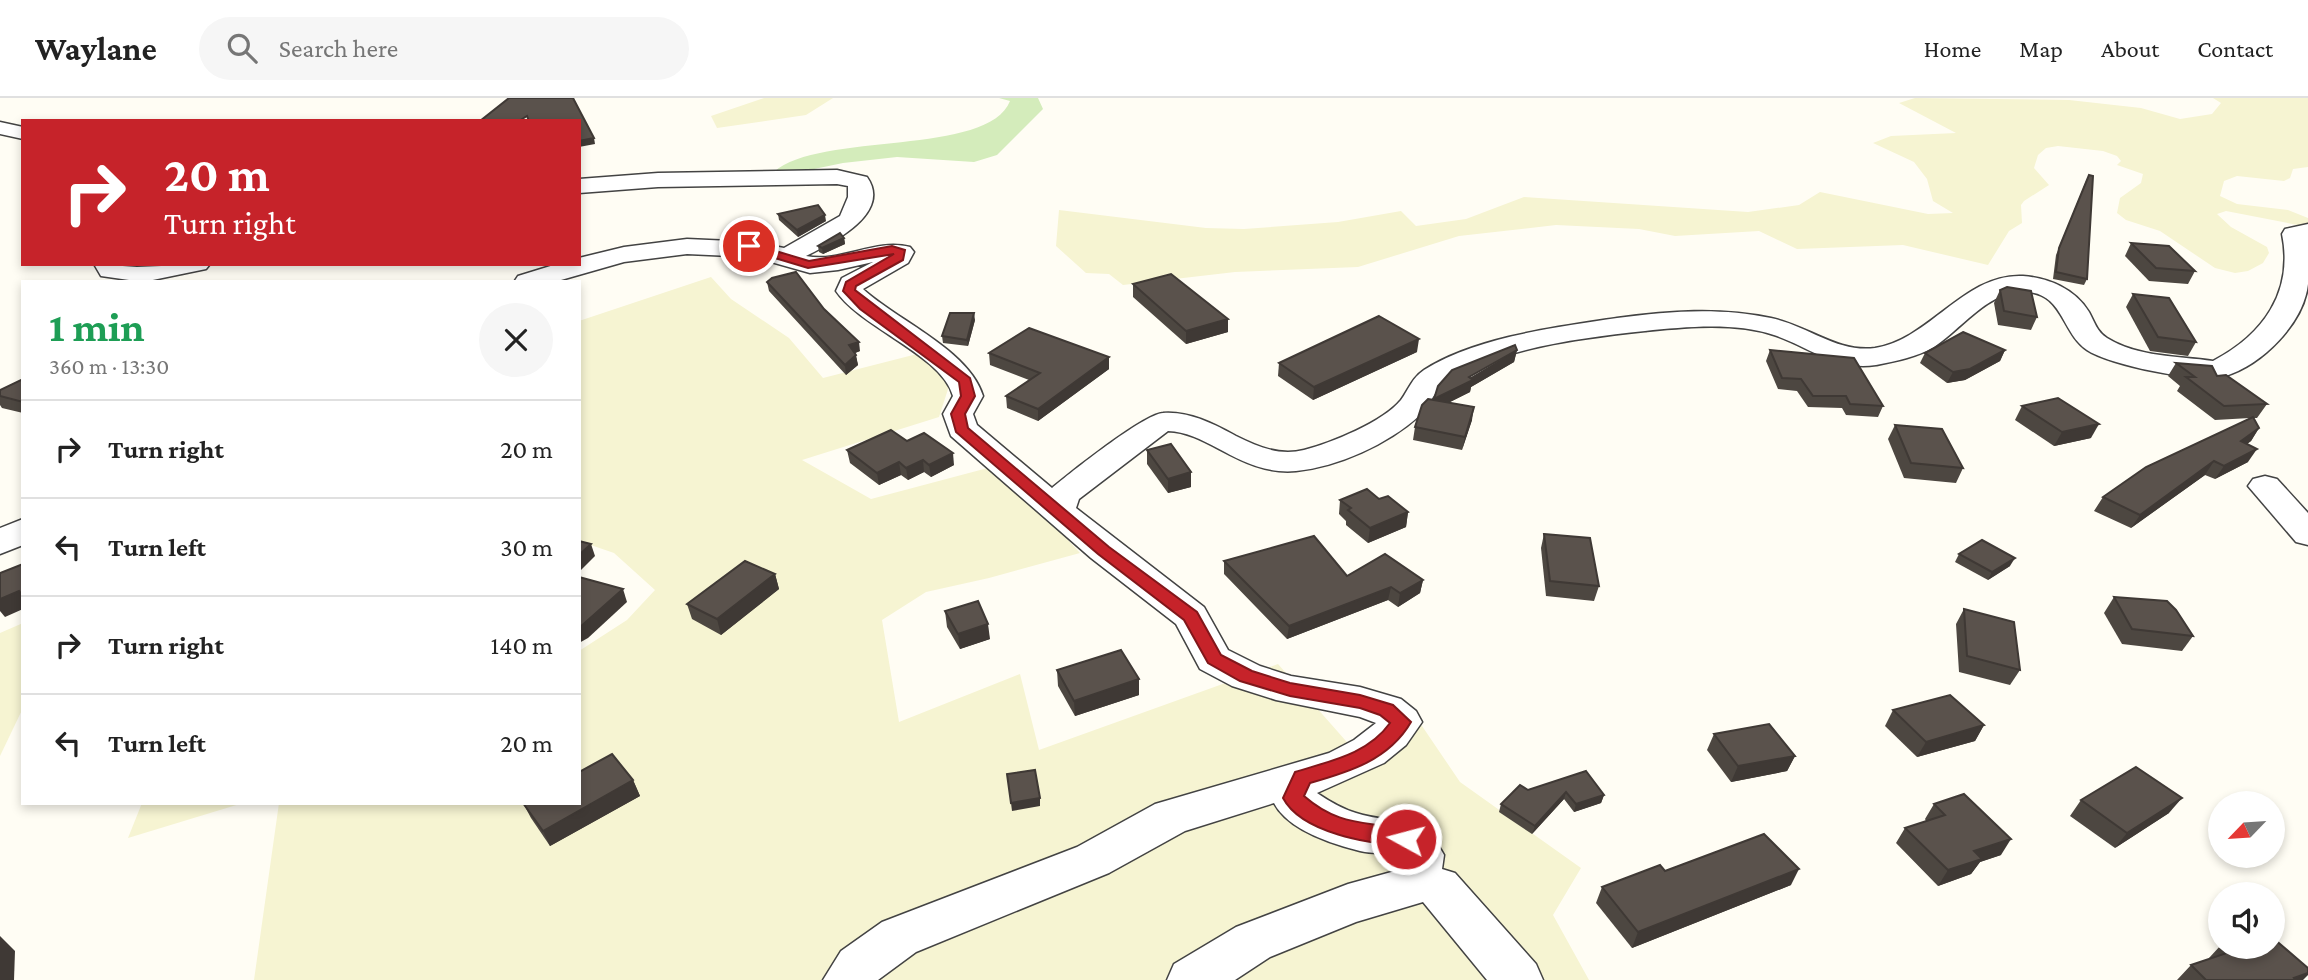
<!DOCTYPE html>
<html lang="en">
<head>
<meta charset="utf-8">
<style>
	:root { --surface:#fff; --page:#f6f6f6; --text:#222; --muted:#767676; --line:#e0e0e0 }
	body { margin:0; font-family:"Crimson Pro",serif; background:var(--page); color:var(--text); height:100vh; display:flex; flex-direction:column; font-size:26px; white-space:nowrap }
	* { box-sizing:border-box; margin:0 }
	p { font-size:23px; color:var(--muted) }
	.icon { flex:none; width:38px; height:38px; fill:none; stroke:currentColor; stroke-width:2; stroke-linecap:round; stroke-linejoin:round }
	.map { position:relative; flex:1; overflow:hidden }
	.drawer { position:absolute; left:21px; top:182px; width:560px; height:525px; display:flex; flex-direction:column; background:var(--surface); border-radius:0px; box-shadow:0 4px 10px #0003 }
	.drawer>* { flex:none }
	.hud { position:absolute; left:21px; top:21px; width:560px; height:147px; border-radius:0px; box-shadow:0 4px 10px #0003; background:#c6232a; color:#fff; overflow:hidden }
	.needle { width:46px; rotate:245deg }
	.buttons { position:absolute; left:2208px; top:693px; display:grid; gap:14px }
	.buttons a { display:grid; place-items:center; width:77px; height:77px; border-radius:50%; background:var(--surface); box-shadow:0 4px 10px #0003; font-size:35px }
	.pin { position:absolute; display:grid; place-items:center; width:60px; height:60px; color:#fff; margin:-30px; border:4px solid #fff; border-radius:50%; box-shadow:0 2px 7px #0007 }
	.me { position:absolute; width:77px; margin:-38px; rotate:277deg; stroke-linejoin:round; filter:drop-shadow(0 0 5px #0008) }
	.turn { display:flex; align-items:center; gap:24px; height:147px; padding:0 28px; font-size:32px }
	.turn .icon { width:91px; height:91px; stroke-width:2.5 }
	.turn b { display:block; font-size:49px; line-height:60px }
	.round { display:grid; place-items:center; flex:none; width:74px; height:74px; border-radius:37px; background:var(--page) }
	.headline { display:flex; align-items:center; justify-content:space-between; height:119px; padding:0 28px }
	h1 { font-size:42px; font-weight:700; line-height:52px; color:#1e9e55 }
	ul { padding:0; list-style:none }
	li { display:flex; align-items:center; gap:21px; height:98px; padding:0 28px; border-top:2px solid var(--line) }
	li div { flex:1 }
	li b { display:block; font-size:26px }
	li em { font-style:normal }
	header { display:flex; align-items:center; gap:42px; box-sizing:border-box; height:98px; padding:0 35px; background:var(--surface); border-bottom:2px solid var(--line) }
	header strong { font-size:33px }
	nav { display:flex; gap:38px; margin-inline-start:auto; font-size:24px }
	.search { width:490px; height:63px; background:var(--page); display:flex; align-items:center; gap:18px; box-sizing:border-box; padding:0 24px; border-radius:38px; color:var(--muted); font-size:26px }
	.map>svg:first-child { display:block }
</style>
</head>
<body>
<header>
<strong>Waylane</strong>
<div class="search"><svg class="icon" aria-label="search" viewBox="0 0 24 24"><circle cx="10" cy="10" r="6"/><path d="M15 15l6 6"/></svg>Search here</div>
<nav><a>Home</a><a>Map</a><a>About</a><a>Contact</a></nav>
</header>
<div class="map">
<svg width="2308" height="882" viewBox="0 0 2308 882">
	<rect width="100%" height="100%" fill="#fffdf4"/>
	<!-- farmland -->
	<g fill="#f6f4d2">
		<path d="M764,0H833L806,17L717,30L711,18Z"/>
		<path d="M1915,0L2069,2L2141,10L2180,21L2212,16L2221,5L2213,0H2308V69L2293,71L2290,80L2284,83L2237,78L2224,83L2220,98L2237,106L2288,112L2308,120V129L2226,113L2217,116L2231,129L2267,149L2269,155L2263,165L2248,173L2235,175L2215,170L2160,133L2126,122L2117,115L2120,100L2141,85L2143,76L2117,67L2121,63L2117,58L2103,53L2058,48L2046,50L2038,57L2034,70L2049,87L2024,103L2021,107L2022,125L2009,133L1988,167L1903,147L1797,151L1759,133L1675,138L1639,131L1556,127L1459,138L1358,169L1235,174L1123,187L1109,176L1086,175L1056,148L1059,112L1206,130L1244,131L1338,124L1401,113L1416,128L1466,121L1524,99L1748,114L1799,107L1820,94L1928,116L1953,115L1933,103L1927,81L1914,64L1873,45L1891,38L1956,35L1899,5Z"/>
		<path d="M711,179L731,201L789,240L823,280L917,256L941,273L950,285L939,319L802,362L871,401L999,367L1080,455L989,480L926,494L882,522L899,624L1020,576L1039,652L1278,566L1353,651L1420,625L1460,684L1581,770L1553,817L1589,882H254L279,705H579V553L627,522L655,492L614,455L579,443V223Z"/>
		<path d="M23,525V610L0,658V535Z"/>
		<path d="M142,705H243L128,740Z"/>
	</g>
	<!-- green -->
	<path fill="#d4ecbb" d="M999,0H1038L1043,11L997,57L974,64L897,59L843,65L790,76L774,74C820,33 988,59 1010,3Z"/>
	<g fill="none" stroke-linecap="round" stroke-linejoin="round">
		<defs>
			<g id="minor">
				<path d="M0,24L23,29V41L0,36Z"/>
				<path d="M837,72L867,79C893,116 830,146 806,158C842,165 874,140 910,149L914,154L908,165L863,191C898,223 969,252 983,298L973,316L977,327L1052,390C1070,375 1144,316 1163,315C1189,313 1214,326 1236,338C1258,349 1279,358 1304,352C1331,345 1383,324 1401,302C1409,291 1412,280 1424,272C1475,239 1558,229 1617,220C1668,213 1720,209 1771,220C1807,227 1837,255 1875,250C1931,241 1964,175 2023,178C2049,180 2075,191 2089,214C2094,223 2097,234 2107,240C2137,259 2179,258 2213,263C2263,237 2294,194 2282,136L2285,131L2308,126C2308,145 2308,166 2308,186C2304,225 2262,267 2225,278C2201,286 2109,267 2087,252C2060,234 2064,191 2019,194C1986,196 1960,232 1934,249C1917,259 1896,263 1876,267C1835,273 1810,249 1774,237C1734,224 1686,229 1645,233C1581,240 1505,249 1449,282C1434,291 1431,307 1419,318C1388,346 1338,369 1296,373C1242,378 1209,334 1168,333L1079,401L1076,410L1204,509L1228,552L1260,568L1291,578L1360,589L1401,601L1416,613L1422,624L1406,647L1384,665L1317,695C1329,703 1342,711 1356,715C1393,727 1423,715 1444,757L1442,771L1455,775L1536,866L1543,882H1487L1423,804L1356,824L1270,859L1235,882H1167L1174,866L1236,829L1348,786L1395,773L1397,762C1387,754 1373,756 1360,753C1332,746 1288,732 1274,705L1185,733L1109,775L916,854L878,882H823L841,853L882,824L1077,749L1155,706L1329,655L1354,642L1376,625L1360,619L1276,602L1232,588L1200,571L1176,526L1091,460L951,338L943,316L953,298C942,257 861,230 836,193L842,180L873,164L838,172L810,175L753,159L687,156L624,164L554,184H514L518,178L557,166H579V160L583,159L624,149L687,141L753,144L784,150L840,118L848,99V88L837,86L658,89L579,95V81L658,75Z"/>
				<path d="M94,166L137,169L210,166L206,171L143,184L101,178Z"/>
				<path d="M2265,378L2277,381L2308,415V447L2296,444L2248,388L2253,381Z"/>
				<path d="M23,421V447L0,456V430Z"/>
			</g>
		</defs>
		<!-- minor casing -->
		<use href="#minor" stroke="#434343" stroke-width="3"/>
		<!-- minor -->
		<use href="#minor" fill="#fff" fill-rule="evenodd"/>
	</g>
	<!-- wall -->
	<g fill="#4d4741">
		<path d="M2086,83L2087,181L2084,187L2053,181L2056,157Z"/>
		<path d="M778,116L826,123L798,139L779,122Z"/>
		<path d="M844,140L845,146L823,156L819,154L818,148Z"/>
		<path d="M2131,145L2195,173L2188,186L2149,183L2125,158Z"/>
		<path d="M767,184L824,211L860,253L855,255L858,267L846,277L769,193Z"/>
		<path d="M1133,186L1228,234L1186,246L1133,199Z"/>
		<path d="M2000,192L2037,219L2031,232L1998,227L1994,205Z"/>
		<path d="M2133,196L2196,244L2188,258L2150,253L2126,209Z"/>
		<path d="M975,222L968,248L943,245L942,238Z"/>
		<path d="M1517,252L1514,264L1471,289L1470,294L1448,305L1472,322L1462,352L1413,342L1415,329L1434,302Z"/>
		<path d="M1770,252L1883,308L1878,319L1846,317L1842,310L1808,309L1797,293L1778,291L1766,263Z"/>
		<path d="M2005,252L2000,263L1965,282L1947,285L1920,265L1925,255Z"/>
		<path d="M1417,254L1313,302L1278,278L1279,265Z"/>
		<path d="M989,255L1109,271L1038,323L1007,310L1006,298L1029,282L990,267Z"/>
		<path d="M2176,265L2217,278L2267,306L2257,320H2253L2259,330L2251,343L2247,346L2248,364L2215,381L2205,377L2131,430L2094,413L2103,399L2250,320L2215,322L2177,293L2180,288L2168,278Z"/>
		<path d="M23,281V315L2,310L0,307V292Z"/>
		<path d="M2022,308L2091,340L2054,348L2015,322Z"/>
		<path d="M1895,327L1963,370L1956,385L1904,380L1888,341Z"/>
		<path d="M907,343L954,367L931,379L924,374L908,382L901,377L879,387L850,365L847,352Z"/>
		<path d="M1147,352L1191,389L1168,395L1147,366Z"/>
		<path d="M1379,401L1408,414L1406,429L1368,445L1346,427V423L1339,416L1340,402Z"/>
		<path d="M1544,436L1599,488L1594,503L1546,498L1541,450Z"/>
		<path d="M1959,456L2010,468L1988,482L1955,464Z"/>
		<path d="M1224,463L1347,478L1423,482L1420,495L1398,509L1388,502L1287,541L1224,476Z"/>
		<path d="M775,476L779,491L721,537L692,521L687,506Z"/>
		<path d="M2114,499L2193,538L2182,553L2122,546L2104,515Z"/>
		<path d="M1964,511L2020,572L2010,587L1959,574L1956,526Z"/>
		<path d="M945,513L990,541L960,551L947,529Z"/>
		<path d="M1057,572L1139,581V597L1075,618L1058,588Z"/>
		<path d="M1893,612L1984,627L1975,643L1917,659L1885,628Z"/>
		<path d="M1714,636L1795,658L1787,673L1731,684L1707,652Z"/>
		<path d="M1586,673L1604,697L1601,705L1574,714L1564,701L1532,736L1499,714L1501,706L1528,692Z"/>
		<path d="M633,682L640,698L550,748L531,720L523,705Z"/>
		<path d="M2081,702L2169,715L2115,750L2070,718Z"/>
		<path d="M1934,706L2001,757L1980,764L1971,776L1938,788L1896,745L1905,730L1926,723L1925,721Z"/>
		<path d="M1665,773L1791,787L1632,850L1596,805L1602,789Z"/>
		<path d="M2221,847V849H2273L2303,882H2177L2191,867L2210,861L2209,860Z"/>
	</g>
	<!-- shaded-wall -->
	<g fill="#3f3935">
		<path d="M594,40L595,46L579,49V43Z"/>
		<path d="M825,117L826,123L798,139L797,132Z"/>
		<path d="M844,140L845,146L823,156L822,150Z"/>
		<path d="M974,215L975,222L968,248L967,242Z"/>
		<path d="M1228,221V234L1186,246V233Z"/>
		<path d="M1419,241L1417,254L1313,302L1314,289Z"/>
		<path d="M859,244L860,253L850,257L849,247Z"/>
		<path d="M1517,252L1514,264L1471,289L1470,294L1432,313L1434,301Z"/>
		<path d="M2005,252L2000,263L1965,282L1947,285L1953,274Z"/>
		<path d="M856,257L858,267L846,277L845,267Z"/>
		<path d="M1109,259V271L1038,323V311Z"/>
		<path d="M1474,309L1472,322L1462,352L1465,339Z"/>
		<path d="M2099,326L2091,340L2054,348L2062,334Z"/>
		<path d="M2259,330L2251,343L2232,357L2241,343Z"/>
		<path d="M2257,351L2248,364L2215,381L2224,368Z"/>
		<path d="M953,355L954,367L931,379L929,367Z"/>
		<path d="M923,362L924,374L908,382L906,370Z"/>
		<path d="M2214,363L2205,377L2131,430L2140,417Z"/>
		<path d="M899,364L901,377L879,387L877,375Z"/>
		<path d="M1191,374V389L1168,395V381Z"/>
		<path d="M1408,414L1406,429L1368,445L1370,430Z"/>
		<path d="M591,446L595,458L579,474V457Z"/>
		<path d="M2015,460L2010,468L1988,482L1992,474Z"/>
		<path d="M775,476L779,491L721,537L717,521Z"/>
		<path d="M1423,482L1420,495L1398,509L1400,495Z"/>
		<path d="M1391,489L1388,502L1287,541L1289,528Z"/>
		<path d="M623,491L627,504L588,540L579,545V530Z"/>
		<path d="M19,493L23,498V511L5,519L0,513V501Z"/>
		<path d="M988,526L990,541L960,551L958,536Z"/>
		<path d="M1139,581V597L1075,618L1074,603Z"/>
		<path d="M1984,627L1975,643L1917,659L1926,644Z"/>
		<path d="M1795,658L1787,673L1731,684L1738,668Z"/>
		<path d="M633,682L640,698L550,748L543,733Z"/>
		<path d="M1566,694L1564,701L1532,736L1535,728Z"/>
		<path d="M1604,697L1601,705L1574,714L1576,706Z"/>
		<path d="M1040,700V708L1012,713L1011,705Z"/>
		<path d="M2182,700L2169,715L2115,750L2127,735Z"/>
		<path d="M2011,741L2001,757L1980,764L1971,776L1938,788L1948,772L1974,753Z"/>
		<path d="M1799,771L1791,787L1632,850L1638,834Z"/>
		<path d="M0,838L15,853L14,882H0Z"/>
		<path d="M2308,875V877L2303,882H2292L2294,880Z"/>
	</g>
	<!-- building -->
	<g fill="#5a524c" stroke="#3f3935" stroke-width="2">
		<path d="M509,0H573L594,40L579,43V23H529L527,18L519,23H480Z"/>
		<path d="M2089,77L2093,78L2087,181L2056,174L2059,150Z"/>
		<path d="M818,107L825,117L797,132L778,116Z"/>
		<path d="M840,135L844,140L822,150L818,148Z"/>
		<path d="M2131,145L2169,148L2195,173L2156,170Z"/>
		<path d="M796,174L824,211L859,244L849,247L856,257L845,267L767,184L772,180Z"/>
		<path d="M1171,176L1228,221L1186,233L1133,186Z"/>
		<path d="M2007,189L2031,193L2037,219L2004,213L2000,192Z"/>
		<path d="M2133,196L2169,200L2196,244L2158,239Z"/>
		<path d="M950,215H974L967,242L942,238Z"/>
		<path d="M1379,218L1419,241L1314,289L1279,265Z"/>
		<path d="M1029,230L1109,259L1038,311L1006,298L1040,275L989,255Z"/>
		<path d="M1963,234L2005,252L1970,271L1953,274L1925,255Z"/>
		<path d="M1515,247L1517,252L1469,279L1473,282L1434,301L1438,288L1452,272Z"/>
		<path d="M1770,252L1854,260L1883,308L1850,306L1846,298H1813L1801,281L1782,280Z"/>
		<path d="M2176,265L2212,268L2217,278L2226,277L2267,306L2224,308L2186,279H2195Z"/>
		<path d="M23,281V304L0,298V292Z"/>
		<path d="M2058,300L2099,326L2062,334L2022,308Z"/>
		<path d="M1428,301L1474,309L1465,339L1415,329L1422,307Z"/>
		<path d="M2253,319L2259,330L2241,343L2257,351L2224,368L2214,363L2140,417L2103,399L2146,369Z"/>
		<path d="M1895,327L1942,331L1963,370L1911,365Z"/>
		<path d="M891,332L907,343L924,335L953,355L929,367L923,362L906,370L899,364L877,375L847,352Z"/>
		<path d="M1171,346L1191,374L1168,381L1147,352Z"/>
		<path d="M1367,391L1379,401L1388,398L1408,414L1370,430L1348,412L1351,410L1340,402Z"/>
		<path d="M1544,436L1590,440L1599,488L1550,483Z"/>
		<path d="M1314,438L1347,478L1385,456L1423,482L1400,495L1391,489L1289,528L1224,463Z"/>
		<path d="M1982,442L2015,460L1992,474L1959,456Z"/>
		<path d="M579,443L591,446L579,457Z"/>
		<path d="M745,463L775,476L717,521L687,506Z"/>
		<path d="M23,466V498L19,493L0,501V475Z"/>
		<path d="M579,479L623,491L579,530Z"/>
		<path d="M2114,499L2167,503L2176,512L2193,538L2132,531Z"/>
		<path d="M978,503L988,526L958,536L945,513Z"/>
		<path d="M1964,511L2014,524L2020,572L1967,558Z"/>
		<path d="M1121,552L1139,581L1074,603L1057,572Z"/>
		<path d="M1950,597L1984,627L1926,644L1893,612Z"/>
		<path d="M1769,626L1795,658L1738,668L1714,636Z"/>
		<path d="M612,656L633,682L543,733L523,705H579V674Z"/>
		<path d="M2136,669L2182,700L2127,735L2081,702Z"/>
		<path d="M1035,672L1040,700L1011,705L1007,676Z"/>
		<path d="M1586,673L1604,697L1576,706L1566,694L1535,728L1501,706L1520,687L1528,692Z"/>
		<path d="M1964,696L2011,741L1974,753L1982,761L1948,772L1905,730L1945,717L1934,706Z"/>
		<path d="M1764,736L1799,771L1638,834L1602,789L1660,767L1665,773Z"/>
		<path d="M2273,840L2308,870V875L2294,880L2296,882H2206L2191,867L2233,853L2228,849H2273Z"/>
	</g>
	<!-- route -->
	<path fill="#c6232a" stroke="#81171b" stroke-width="2" d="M749,145L809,163L892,148L905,152L903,162L856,188L855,192L970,280L975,298L965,316L968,330L1109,449L1197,514L1221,557L1252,573L1290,585L1360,597L1393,607L1411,624C1389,662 1349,674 1310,685L1304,698C1343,732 1371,721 1413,735L1416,741L1413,747L1406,749C1370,745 1302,736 1283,700L1295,674C1330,663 1368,656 1390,625L1380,617L1360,610L1290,598L1240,583L1208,565L1184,522L1098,456L956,334L951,316L961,298L959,284L860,211L843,193L846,184L894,156L808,170L745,151L743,148Z"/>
</svg>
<div class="buttons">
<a><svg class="needle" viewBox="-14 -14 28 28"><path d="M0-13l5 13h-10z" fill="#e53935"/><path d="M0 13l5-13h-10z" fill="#767676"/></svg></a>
<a><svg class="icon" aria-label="sound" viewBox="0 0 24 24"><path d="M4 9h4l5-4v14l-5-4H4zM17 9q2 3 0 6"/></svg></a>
</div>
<div class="pin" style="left:749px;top:148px;background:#d93025"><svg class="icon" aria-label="arrive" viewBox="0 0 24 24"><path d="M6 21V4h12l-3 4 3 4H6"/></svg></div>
<svg class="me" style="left:1406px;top:741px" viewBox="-20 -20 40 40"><circle r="17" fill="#c6232a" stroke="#fff" stroke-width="3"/><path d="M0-11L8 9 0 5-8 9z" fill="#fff"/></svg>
<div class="hud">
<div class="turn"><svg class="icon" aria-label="right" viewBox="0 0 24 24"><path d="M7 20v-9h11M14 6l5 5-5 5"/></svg><div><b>20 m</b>Turn right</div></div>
</div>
<section class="drawer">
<div class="headline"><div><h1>1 min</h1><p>360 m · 13:30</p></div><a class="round"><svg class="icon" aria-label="close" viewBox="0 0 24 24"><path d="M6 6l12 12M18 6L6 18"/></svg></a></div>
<ul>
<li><svg class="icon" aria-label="right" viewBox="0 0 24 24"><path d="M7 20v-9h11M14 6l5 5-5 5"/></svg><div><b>Turn right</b></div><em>20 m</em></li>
<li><svg class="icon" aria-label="left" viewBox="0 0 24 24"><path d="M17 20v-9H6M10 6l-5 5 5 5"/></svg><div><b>Turn left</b></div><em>30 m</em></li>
<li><svg class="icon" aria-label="right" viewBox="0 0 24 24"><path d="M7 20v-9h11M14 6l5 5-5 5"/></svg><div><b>Turn right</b></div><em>140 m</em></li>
<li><svg class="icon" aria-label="left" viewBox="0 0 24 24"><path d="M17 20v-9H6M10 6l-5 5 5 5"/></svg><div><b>Turn left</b></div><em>20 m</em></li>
</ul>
</section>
</div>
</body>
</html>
